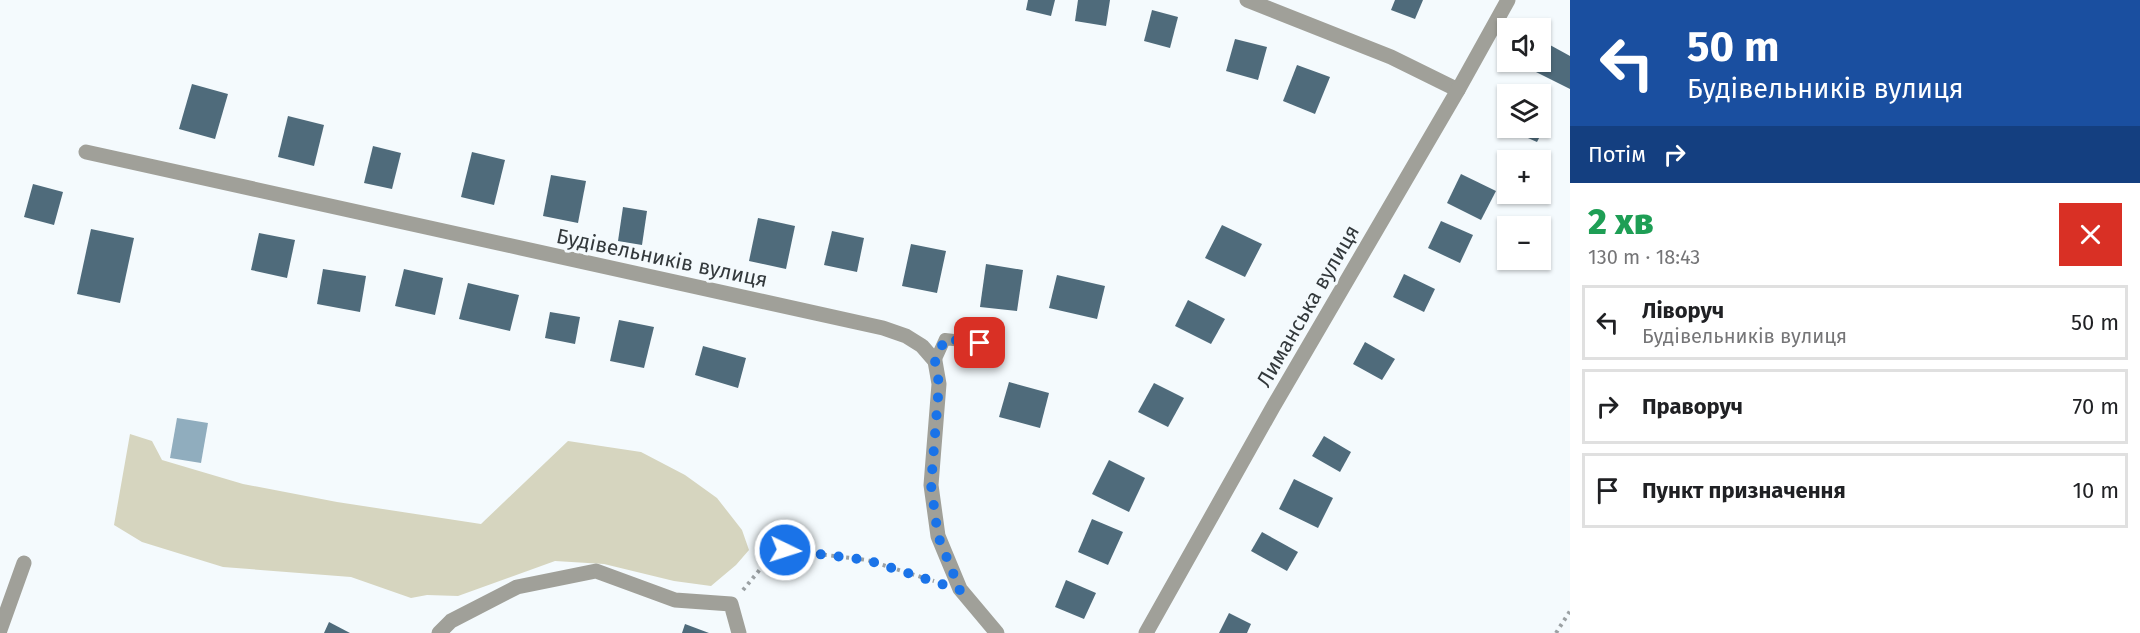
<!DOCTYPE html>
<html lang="uk">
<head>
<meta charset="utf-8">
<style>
	:root { --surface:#fff; --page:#f2f2f2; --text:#202124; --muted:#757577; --line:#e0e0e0 }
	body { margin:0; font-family:"Fira Sans",sans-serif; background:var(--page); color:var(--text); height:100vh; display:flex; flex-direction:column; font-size:22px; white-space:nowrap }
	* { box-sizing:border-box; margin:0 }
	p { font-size:20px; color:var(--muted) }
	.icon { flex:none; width:33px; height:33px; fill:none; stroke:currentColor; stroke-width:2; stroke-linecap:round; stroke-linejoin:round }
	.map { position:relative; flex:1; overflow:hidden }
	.drawer { display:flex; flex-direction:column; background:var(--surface); width:570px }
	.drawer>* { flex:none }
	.banner { background:#1a4fa0; color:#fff; overflow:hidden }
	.controls { position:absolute; left:1497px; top:18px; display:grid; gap:12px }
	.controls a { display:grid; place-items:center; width:54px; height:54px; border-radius:0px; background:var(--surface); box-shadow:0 2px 4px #0004; font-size:30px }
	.pin { position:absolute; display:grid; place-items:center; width:51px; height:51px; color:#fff; margin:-26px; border-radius:12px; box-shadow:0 3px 9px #0006 }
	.me { position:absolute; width:66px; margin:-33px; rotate:94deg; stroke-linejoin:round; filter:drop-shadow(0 0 4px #0008) }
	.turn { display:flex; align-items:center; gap:21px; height:126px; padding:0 18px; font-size:27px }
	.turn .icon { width:78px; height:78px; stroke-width:2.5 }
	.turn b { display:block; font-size:42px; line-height:51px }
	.then { display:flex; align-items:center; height:57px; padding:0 18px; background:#0003; gap:12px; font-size:22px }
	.round { display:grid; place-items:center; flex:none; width:63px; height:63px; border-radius:0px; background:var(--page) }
	.headline { display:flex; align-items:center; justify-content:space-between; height:102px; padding:0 18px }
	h1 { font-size:36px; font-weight:800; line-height:45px; color:#1e9e55 }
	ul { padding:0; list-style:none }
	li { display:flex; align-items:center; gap:18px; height:75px; margin:0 12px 9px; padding:0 6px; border:3px solid var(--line); border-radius:0px }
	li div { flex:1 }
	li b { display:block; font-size:22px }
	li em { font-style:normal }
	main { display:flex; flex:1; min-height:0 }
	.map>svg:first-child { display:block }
</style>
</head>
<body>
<main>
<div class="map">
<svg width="1570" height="633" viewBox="0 0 1570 633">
	<rect width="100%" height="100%" fill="#f4fafd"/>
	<!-- green -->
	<path fill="#d6d5bf" d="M130,434L152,441L162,460L243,484L337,502L481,524L568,441L641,452L685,475L717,498L742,530L749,550L736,565L711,586L674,581L604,564L555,561L458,596L427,595L411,598L351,577L223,567L142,542L114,525Z"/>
	<!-- water -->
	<path fill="#90adbe" d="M177,418L208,423L201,463L170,458Z"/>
	<!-- building -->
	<g fill="#4f6b7b">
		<path d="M1028,0H1055L1051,16L1026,10Z"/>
		<path d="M1078,0H1110L1106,26L1075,21Z"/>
		<path d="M1395,0H1423L1415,19L1391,10Z"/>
		<path d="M1152,10L1178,17L1170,48L1144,41Z"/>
		<path d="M1235,39L1267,47L1258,80L1226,71Z"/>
		<path d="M1550,45L1570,56V89L1536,72Z"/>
		<path d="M1297,65L1330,77L1315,114L1283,101Z"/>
		<path d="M192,84L228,94L215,139L179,129Z"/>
		<path d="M1540,110L1551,115L1537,142L1506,128H1540Z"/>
		<path d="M288,116L324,125L314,166L278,157Z"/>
		<path d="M373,146L401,153L392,189L364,183Z"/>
		<path d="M472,152L505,160L494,205L461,197Z"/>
		<path d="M1461,174L1496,191L1481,220L1447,203Z"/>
		<path d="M551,175L586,181L578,223L543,216Z"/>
		<path d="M33,184L63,192L54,225L24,217Z"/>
		<path d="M623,207L647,211L642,245L618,241Z"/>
		<path d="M758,218L795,226L786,269L749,261Z"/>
		<path d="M1441,221L1473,235L1460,263L1428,248Z"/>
		<path d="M1222,225L1262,244L1245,277L1205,258Z"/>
		<path d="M91,229L134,238L120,303L77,294Z"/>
		<path d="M832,231L864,238L857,272L824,265Z"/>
		<path d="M259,233L295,240L287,278L251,270Z"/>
		<path d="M911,244L946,251L937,293L902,286Z"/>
		<path d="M986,264L1023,270L1017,311L980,307Z"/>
		<path d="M323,269L366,276L360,312L317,304Z"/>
		<path d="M404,269L443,278L435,315L395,306Z"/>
		<path d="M1404,274L1435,289L1424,312L1393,297Z"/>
		<path d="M1057,275L1105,286L1097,319L1049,308Z"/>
		<path d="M468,283L519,295L510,331L459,319Z"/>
		<path d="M1188,300L1225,319L1211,344L1175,326Z"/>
		<path d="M550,312L580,317L575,344L545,338Z"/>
		<path d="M619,320L654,327L644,368L610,361Z"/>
		<path d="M1365,342L1395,359L1382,380L1353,364Z"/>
		<path d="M703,346L746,358L738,388L695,375Z"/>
		<path d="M1009,382L1049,393L1040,428L999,417Z"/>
		<path d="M1154,383L1184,398L1168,427L1138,412Z"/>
		<path d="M1324,436L1351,452L1340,472L1312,456Z"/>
		<path d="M1109,460L1145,478L1129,512L1092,494Z"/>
		<path d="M1294,479L1333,498L1318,528L1279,509Z"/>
		<path d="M1092,519L1123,532L1108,565L1078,552Z"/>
		<path d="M1262,532L1298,552L1287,571L1251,551Z"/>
		<path d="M1066,580L1096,593L1084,619L1055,607Z"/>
		<path d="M1229,613L1251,624L1247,633H1219Z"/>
		<path d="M329,622L350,633H324Z"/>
		<path d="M685,624L709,633H682Z"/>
	</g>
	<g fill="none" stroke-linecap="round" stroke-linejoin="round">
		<!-- path -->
		<g stroke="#9ba1a4" stroke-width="4" stroke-dasharray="3 4.5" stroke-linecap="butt">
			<path d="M743,590L762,567L785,550L867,560L934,581"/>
			<path d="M1556,633L1570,611"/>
		</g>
		<!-- service -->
		<path stroke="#a0a099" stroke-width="12" d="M935,361L945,339L997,345"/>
		<!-- minor -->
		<g stroke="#a0a099" stroke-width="15">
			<path d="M1247,0L1391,57L1458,90"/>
			<path d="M86,152L883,328L906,336L922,346L935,361L939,384L931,485L938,536L960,589L997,633"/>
			<path d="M0,630L24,563"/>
			<path d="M439,633L451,621L517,587L596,571L675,600L731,604L739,633"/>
		</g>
		<!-- tertiary -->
		<path stroke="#a0a099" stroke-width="15" d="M1146,633L1273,407L1458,90L1508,0"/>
	</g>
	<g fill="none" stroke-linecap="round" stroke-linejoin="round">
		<!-- route -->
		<path stroke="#1a73e8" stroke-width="10" stroke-dasharray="0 18" d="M785,550L867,560L960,590L938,536L931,485L939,384L935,361L945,339L980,343"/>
	</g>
	<g text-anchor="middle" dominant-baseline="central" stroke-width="6" stroke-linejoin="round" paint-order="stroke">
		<!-- street labels -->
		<g font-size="21" fill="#33393c" stroke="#f4fafd">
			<text transform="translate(662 258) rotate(12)">Будівельників вулиця</text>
			<text transform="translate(1308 306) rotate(-60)">Лиманська вулиця</text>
		</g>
	</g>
</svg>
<div class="controls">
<a><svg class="icon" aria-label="sound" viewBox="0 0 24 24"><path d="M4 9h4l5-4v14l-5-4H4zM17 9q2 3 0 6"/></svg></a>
<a><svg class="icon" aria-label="layers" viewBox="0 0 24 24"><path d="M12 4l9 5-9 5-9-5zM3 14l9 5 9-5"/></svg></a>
<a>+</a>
<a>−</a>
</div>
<div class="pin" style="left:980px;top:343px;background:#d93025"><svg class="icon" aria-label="arrive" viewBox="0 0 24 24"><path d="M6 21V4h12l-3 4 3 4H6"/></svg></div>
<svg class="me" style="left:785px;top:550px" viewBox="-20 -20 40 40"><circle r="17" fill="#1a73e8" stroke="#fff" stroke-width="3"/><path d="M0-11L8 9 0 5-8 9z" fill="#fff"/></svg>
</div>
<section class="drawer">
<div class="banner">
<div class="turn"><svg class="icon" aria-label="left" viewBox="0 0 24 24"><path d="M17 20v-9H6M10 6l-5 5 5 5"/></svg><div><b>50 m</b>Будівельників вулиця</div></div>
<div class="then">Потім<svg class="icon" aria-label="right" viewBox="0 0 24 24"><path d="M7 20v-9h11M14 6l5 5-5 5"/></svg></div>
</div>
<div class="headline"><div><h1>2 хв</h1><p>130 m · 18:43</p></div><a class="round" style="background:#d93025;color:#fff"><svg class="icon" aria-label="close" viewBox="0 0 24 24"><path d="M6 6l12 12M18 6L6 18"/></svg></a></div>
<ul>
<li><svg class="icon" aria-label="left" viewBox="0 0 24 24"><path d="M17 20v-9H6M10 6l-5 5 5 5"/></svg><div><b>Ліворуч</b><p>Будівельників вулиця</p></div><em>50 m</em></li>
<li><svg class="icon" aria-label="right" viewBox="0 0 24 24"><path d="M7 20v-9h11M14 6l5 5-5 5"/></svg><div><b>Праворуч</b></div><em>70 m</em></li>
<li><svg class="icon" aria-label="arrive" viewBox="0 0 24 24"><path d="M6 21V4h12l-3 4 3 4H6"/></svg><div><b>Пункт призначення</b></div><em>10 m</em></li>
</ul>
</section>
</main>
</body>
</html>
